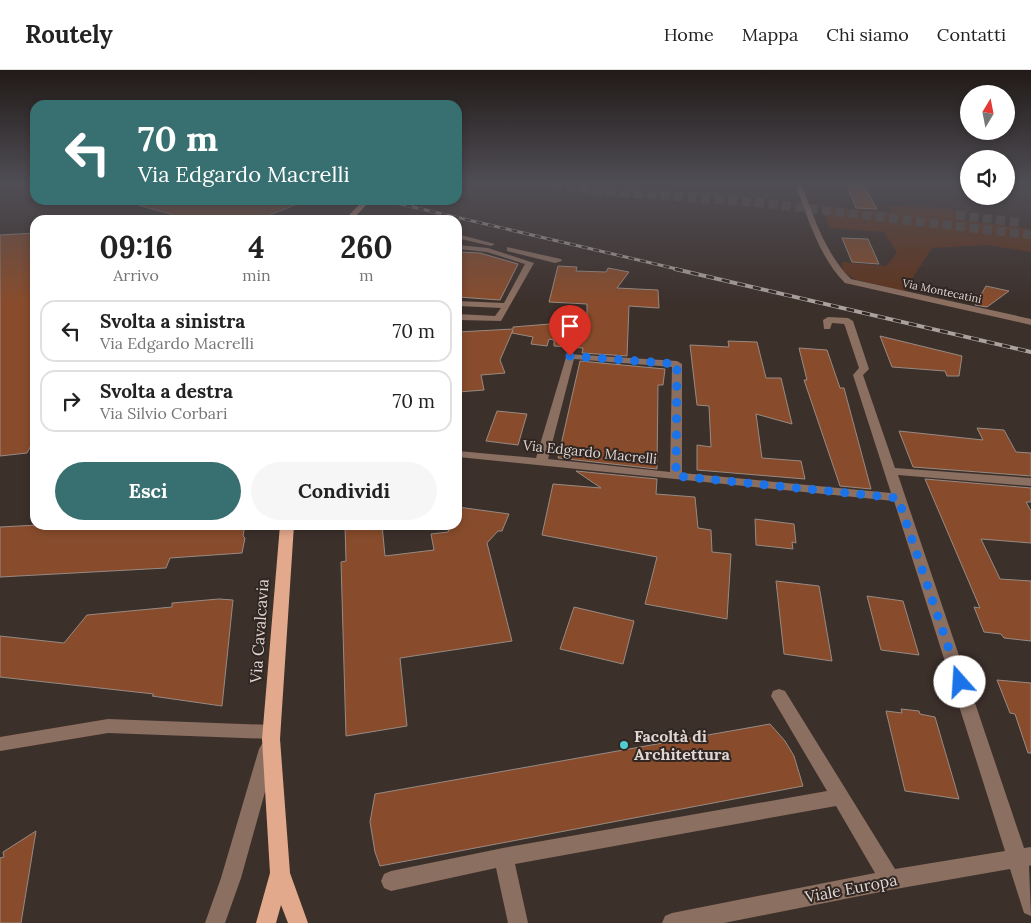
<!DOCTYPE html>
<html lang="it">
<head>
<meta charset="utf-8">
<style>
	:root { --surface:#fff; --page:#f6f6f6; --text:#222; --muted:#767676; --line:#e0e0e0; --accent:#386f70 }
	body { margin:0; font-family:Lora,serif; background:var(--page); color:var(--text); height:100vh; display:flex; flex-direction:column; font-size:19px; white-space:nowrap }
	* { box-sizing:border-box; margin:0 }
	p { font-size:16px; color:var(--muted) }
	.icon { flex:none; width:28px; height:28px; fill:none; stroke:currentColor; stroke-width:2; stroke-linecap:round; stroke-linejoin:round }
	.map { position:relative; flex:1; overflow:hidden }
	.panel { position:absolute; left:30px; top:145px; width:432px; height:315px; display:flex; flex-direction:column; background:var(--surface); border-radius:15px; box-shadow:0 2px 8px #0003 }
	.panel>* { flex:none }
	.top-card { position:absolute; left:30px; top:30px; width:432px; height:105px; border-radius:15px; box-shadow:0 2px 8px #0003; background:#386f70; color:#fff; overflow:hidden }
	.needle { width:32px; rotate:10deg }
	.fabs { position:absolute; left:960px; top:15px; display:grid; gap:10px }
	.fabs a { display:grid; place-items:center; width:55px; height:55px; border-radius:50%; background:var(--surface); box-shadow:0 2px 8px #0003; font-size:25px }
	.pin { position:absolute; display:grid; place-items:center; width:42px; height:42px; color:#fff; margin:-51px -21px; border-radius:50% 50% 50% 0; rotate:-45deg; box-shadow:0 0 5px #0007 }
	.pin .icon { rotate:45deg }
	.me { position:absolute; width:55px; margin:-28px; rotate:341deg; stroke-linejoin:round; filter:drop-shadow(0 0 4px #0008) }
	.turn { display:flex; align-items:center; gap:18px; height:105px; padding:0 25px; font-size:22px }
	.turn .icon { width:65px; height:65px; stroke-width:2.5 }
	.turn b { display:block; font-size:35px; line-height:42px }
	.eta { display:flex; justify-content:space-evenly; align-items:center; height:85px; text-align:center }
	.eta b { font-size:30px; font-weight:800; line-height:35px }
	.cta { display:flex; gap:10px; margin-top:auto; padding:10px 25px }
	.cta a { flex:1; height:58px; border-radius:30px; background:var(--accent); color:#fff; font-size:20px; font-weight:800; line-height:58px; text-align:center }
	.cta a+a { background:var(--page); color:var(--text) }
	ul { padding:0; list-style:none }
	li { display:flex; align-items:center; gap:15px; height:62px; margin:0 10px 8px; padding:0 15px; border:2px solid var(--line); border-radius:15px }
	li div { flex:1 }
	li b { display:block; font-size:19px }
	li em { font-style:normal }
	header { display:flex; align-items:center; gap:30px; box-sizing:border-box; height:70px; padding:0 25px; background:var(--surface); border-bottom:1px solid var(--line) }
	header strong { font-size:24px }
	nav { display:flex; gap:28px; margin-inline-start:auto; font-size:18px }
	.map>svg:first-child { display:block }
</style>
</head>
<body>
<header>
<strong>Routely</strong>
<nav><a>Home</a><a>Mappa</a><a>Chi siamo</a><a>Contatti</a></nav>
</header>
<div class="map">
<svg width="1031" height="853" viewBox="0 0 1031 853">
	<rect width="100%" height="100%" fill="#3c302b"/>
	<!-- green -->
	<path fill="#60341d" d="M888,136L951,138L964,150L1031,159V182L987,175L932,178L904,221L854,209L843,201L842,192L886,196L897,183L884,162L829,158L822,137L891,142Z"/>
	<!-- building -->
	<g fill="#884c2c" stroke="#978a83">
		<path d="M846,113H862L877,139L856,138Z"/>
		<path d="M139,130H305V131L257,150H192L138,135Z"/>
		<path d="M35,163V368L27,383L0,386V165Z"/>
		<path d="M842,168L868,169L879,194L852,192Z"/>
		<path d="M458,182L480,183L518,194L500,230L458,227Z"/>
		<path d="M558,196L577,197L576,201L606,202L608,198L629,202L617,218L658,220L659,238L629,236L627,286L582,283L583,278L554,276V270L549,269L547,276L531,274L533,267L512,263L513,260L500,290L505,303L481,305L484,320L458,322V262L513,259V257L587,251V234L549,232Z"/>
		<path d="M986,216L1009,221L987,237L975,235Z"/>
		<path d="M880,266L962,286L959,306H947L945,301L892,297Z"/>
		<path d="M728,271L757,272L766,308H781L792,354L756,344L762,388L801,391L805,409L697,400V375L711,377L709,336L697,335L690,275L729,277Z"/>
		<path d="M799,278L827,280L840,318H844L871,419L840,416L804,310H807Z"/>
		<path d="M580,291L665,299L663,315H658L657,399L558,388Z"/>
		<path d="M497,341L527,344L518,375L486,371Z"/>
		<path d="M977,358L1004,360L1016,382L1031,383V406L913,397L899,361L983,370Z"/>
		<path d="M576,401L657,409L656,424L695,427L698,458L711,460L712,482L731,484L727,549L645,534L657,487L542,465L553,414L601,418Z"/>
		<path d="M925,409L1031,418V432H1026L1031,441V473L981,469L1000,509L1031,511V571L1004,568L1001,564L984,562L974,537L980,538Z"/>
		<path d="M458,437L509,444L502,461H498L487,473L512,571L400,588L407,656L346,666L341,492L346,491L345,455H382L385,486L434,480L431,464L448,462L451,455H458Z"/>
		<path d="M755,449L794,454L796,473L792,472L793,479L756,475Z"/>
		<path d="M38,455H183L181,459L245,455L243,466L245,468L242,483L170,488L166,498L0,507V457Z"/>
		<path d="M776,511L819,516L832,591L784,584Z"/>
		<path d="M867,526L903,531L919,585L881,580Z"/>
		<path d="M219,529L233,530L222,636L152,626L154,624L0,607V566L64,573L87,545L172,537V533Z"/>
		<path d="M574,537L634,551L623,594L560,579Z"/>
		<path d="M997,610L1031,613V683H1028L1015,644L1010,643Z"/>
		<path d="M901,639L919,641L920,644L935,647L959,729L905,721L886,641L902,643Z"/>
		<path d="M770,654L785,671L794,686L803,716L380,796L375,782L370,752L375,724Z"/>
		<path d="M36,761L21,853H0V788L4,787L3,782Z"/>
	</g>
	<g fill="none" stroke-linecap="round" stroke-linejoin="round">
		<!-- highway-tunnel -->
		<g stroke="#544944" stroke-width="9" stroke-dasharray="9 4.5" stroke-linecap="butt">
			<path d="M540,113L612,122L763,133L1031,165"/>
			<path d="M956,145L1022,153"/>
		</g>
		<!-- minor -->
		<g fill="#8b6f61" fill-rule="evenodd">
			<path d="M795,113H801C813,145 826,185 851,209L1031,249V255L845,213C819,187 807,146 795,113Z"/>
			<path d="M461,165L495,174L491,176L461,169Z"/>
			<path d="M458,175L488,178L534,193L501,251L458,250V244L495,246L501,238L458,236V231L504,233L525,194L487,182L458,179Z"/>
			<path d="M507,177L561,189L562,191L555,193L507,181Z"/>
			<path d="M828,247L848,248L853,251L869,299L863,305L895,398L1031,408V416L898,405L1024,778L1031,777V795L1029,796L1031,846L1024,843L1010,799L890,820L724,853H662L665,846L672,843L875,803L836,736L515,794L528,853H508L496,798L391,821L384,818L381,811L384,804L391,801L503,778L827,721L771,626L773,621L779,619L785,621L895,799L1005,781L894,431L458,387V381L536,388L567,284L677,291L682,294V403L891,423L853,305L859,298L845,256L844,254L832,253L830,259H824L823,250ZM574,289L672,297L670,402L548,389Z"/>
			<path d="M108,649L271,655L277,657L280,662L277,667L271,669L108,663L0,681V667Z"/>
			<path d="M268,671L274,674L277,679L241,808L225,853H205L221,808L259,679L262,674Z"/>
		</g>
		<!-- major -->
		<g fill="#e3a98c" fill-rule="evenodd">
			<path d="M364,130H371L352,150H344Z"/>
			<path d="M280,455H294L280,669L290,803L308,853H288L281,835L276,853H256L270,803L262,669Z"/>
		</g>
		<defs>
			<path id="rail-far1" d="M383,130L681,200"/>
			<path id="rail" d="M675,199L1031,282"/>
		</defs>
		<!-- rail-far1 casing -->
		<use href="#rail-far1" stroke="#aba29e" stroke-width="3"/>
		<!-- rail casing -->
		<use href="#rail" stroke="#aba29e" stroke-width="4"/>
		<!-- rail-far1 -->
		<use href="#rail-far1" stroke="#312621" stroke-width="2" stroke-dasharray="6" stroke-linecap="butt"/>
		<!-- rail -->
		<use href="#rail" stroke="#312621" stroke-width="2.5" stroke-dasharray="8" stroke-linecap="butt"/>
	</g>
	<!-- sky -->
	<linearGradient id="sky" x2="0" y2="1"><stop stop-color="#211a18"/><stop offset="0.49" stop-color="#504e55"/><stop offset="1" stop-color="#504e55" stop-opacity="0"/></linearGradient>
	<rect width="1031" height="232" fill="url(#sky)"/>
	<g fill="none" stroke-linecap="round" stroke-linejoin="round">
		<!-- route -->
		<path stroke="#1a73e8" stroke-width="9" stroke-dasharray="0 16.2" d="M570,286L677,294L676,406L898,428L960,612"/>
	</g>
	<!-- markers -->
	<circle fill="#52cdcf" stroke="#312621" stroke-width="2" cx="624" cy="675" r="5"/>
	<g text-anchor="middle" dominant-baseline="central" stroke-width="4" stroke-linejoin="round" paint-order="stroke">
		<!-- far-street labels -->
		<g font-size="11" fill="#dfd7d4" stroke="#312621">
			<text transform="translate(942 221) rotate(12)">Via Montecatini</text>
		</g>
		<!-- street labels -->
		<g font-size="14" fill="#dfd7d4" stroke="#312621">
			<text transform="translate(590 382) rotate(6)">Via Edgardo Macrelli</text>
		</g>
		<!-- near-street labels -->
		<g font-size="16" fill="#dfd7d4" stroke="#312621">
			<text transform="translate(259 561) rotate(-86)">Via Cavalcavia</text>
			<text transform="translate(851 818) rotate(-11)">Viale Europa</text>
		</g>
		<!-- near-poi labels -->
		<g font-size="16" font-weight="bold" fill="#dfd7d4" stroke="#312621" text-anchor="start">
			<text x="634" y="666">Facoltà di<tspan x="634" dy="18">Architettura</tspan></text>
		</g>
	</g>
</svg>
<div class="fabs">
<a><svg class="needle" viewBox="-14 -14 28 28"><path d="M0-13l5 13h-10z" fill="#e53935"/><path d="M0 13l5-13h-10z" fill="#767676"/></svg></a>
<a><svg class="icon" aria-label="sound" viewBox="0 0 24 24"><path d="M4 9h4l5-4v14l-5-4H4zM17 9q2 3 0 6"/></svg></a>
</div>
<div class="pin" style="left:570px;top:286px;background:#d93025"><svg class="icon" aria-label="arrive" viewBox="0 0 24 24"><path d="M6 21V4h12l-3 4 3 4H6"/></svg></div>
<svg class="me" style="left:960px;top:612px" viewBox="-20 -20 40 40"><circle r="19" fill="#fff"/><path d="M0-13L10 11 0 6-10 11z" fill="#1a73e8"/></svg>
<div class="top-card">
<div class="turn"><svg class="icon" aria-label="left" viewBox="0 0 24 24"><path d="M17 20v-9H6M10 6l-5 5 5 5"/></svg><div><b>70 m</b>Via Edgardo Macrelli</div></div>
</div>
<section class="panel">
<div class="eta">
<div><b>09:16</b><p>Arrivo</p></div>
<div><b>4</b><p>min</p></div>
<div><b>260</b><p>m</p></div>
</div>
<ul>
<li><svg class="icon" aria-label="left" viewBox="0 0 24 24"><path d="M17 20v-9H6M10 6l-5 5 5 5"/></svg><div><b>Svolta a sinistra</b><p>Via Edgardo Macrelli</p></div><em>70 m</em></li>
<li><svg class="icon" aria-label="right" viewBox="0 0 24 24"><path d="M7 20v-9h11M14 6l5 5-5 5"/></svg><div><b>Svolta a destra</b><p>Via Silvio Corbari</p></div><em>70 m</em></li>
</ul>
<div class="cta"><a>Esci</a><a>Condividi</a></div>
</section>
</div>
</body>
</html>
